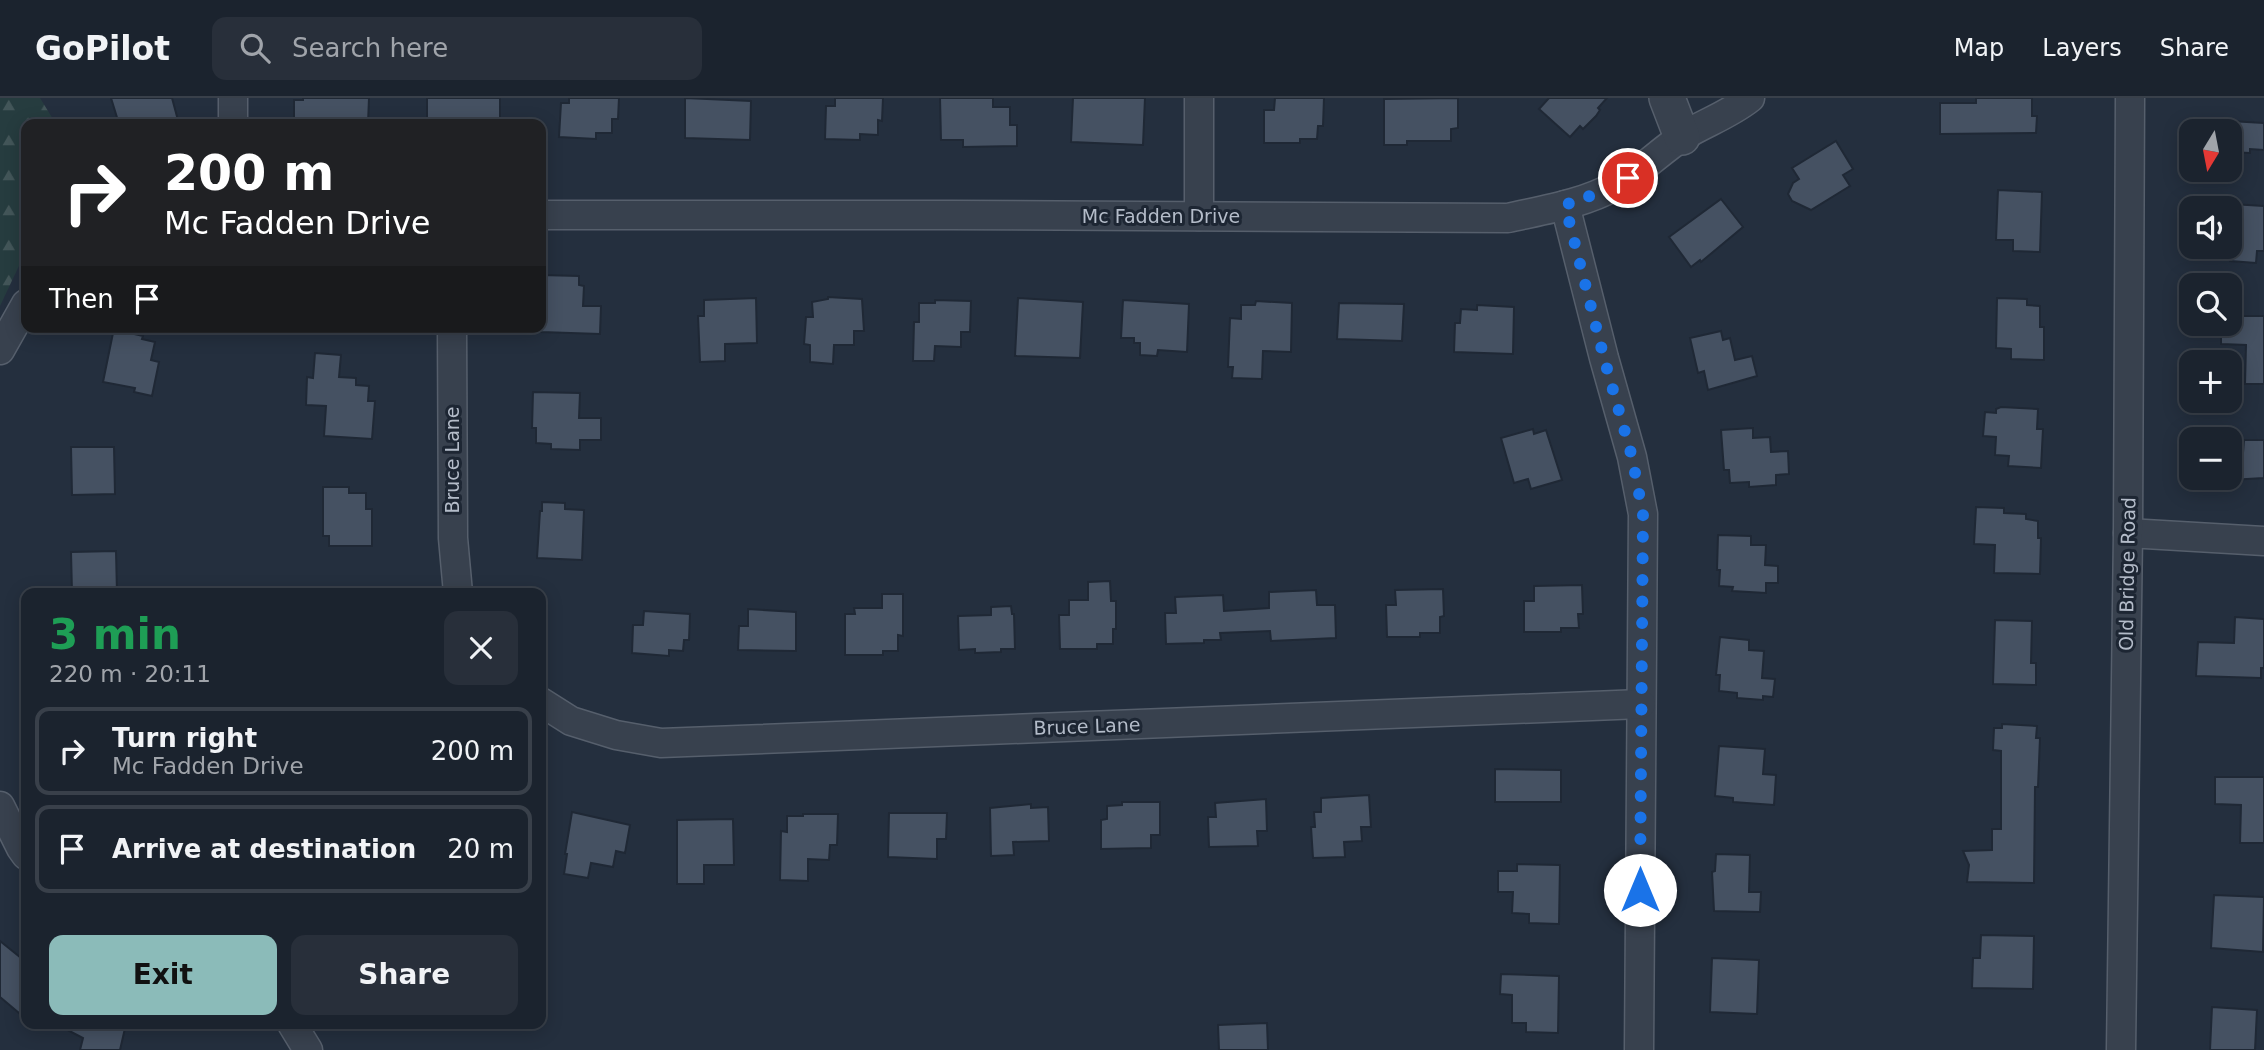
<!DOCTYPE html>
<html lang="en">
<head>
<meta charset="utf-8">
<style>
	:root { --surface:#1b232e; --page:#282f3a; --text:#f1f3f6; --muted:#a0a4aa; --line:#39404a; --accent:#8bbbb9 }
	body { margin:0; font-family:"DejaVu Sans",sans-serif; background:var(--page); color:var(--text); height:100vh; display:flex; flex-direction:column; font-size:26px; white-space:nowrap }
	* { box-sizing:border-box; margin:0 }
	p { font-size:23px; color:var(--muted) }
	.icon { flex:none; width:38px; height:38px; fill:none; stroke:currentColor; stroke-width:2; stroke-linecap:round; stroke-linejoin:round }
	.map { position:relative; flex:1; overflow:hidden }
	.details { position:absolute; left:21px; top:490px; width:525px; height:441px; display:flex; flex-direction:column; background:var(--surface); border-radius:14px; box-shadow:0 4px 18px #0003,0 0 0 2px var(--line) }
	.details>* { flex:none }
	.hud { position:absolute; left:21px; top:21px; width:525px; height:214px; border-radius:14px; box-shadow:0 4px 18px #0003,0 0 0 2px var(--line); background:#202124; color:#fff; overflow:hidden }
	.needle { width:46px; rotate:190deg }
	.buttons { position:absolute; left:2179px; top:21px; display:grid; gap:14px }
	.buttons a { display:grid; place-items:center; width:63px; height:63px; border-radius:14px; background:var(--surface); box-shadow:0 4px 18px #0003,0 0 0 2px var(--line); font-size:35px }
	.pin { position:absolute; display:grid; place-items:center; width:60px; height:60px; color:#fff; margin:-30px; border:4px solid #fff; border-radius:50%; box-shadow:0 2px 7px #0007 }
	.me { position:absolute; width:77px; margin:-38px; rotate:0deg; stroke-linejoin:round; filter:drop-shadow(0 0 5px #0008) }
	.turn { display:flex; align-items:center; gap:24px; height:147px; padding:0 28px; font-size:32px }
	.turn .icon { width:91px; height:91px; stroke-width:2.5 }
	.turn b { display:block; font-size:49px; line-height:60px }
	.then { display:flex; align-items:center; height:66px; padding:0 28px; background:#0003; gap:14px; font-size:26px }
	.round { display:grid; place-items:center; flex:none; width:74px; height:74px; border-radius:14px; background:var(--page) }
	.overview { display:flex; align-items:center; justify-content:space-between; height:119px; padding:0 28px }
	h1 { font-size:42px; font-weight:800; line-height:52px; color:#1e9e55 }
	.action { display:flex; gap:14px; margin-top:auto; padding:14px 28px }
	.action a { flex:1; height:80px; border-radius:14px; background:var(--accent); color:#111; font-size:28px; font-weight:800; line-height:80px; text-align:center }
	.action a+a { background:var(--page); color:var(--text) }
	ul { padding:0; list-style:none }
	li { display:flex; align-items:center; gap:21px; height:88px; margin:0 14px 10px; padding:0 14px; border:4px solid var(--line); border-radius:14px }
	li div { flex:1 }
	li b { display:block; font-size:26px }
	li em { font-style:normal }
	header { display:flex; align-items:center; gap:42px; box-sizing:border-box; height:98px; padding:0 35px; background:var(--surface); border-bottom:2px solid var(--line) }
	header strong { font-size:33px }
	nav { display:flex; gap:38px; margin-inline-start:auto; font-size:24px }
	.search { width:490px; height:63px; background:var(--page); display:flex; align-items:center; gap:18px; box-sizing:border-box; padding:0 24px; border-radius:14px; color:var(--muted); font-size:26px }
	.map>svg:first-child { display:block }
</style>
</head>
<body>
<header>
<strong>GoPilot</strong>
<div class="search"><svg class="icon" aria-label="search" viewBox="0 0 24 24"><circle cx="10" cy="10" r="6"/><path d="M15 15l6 6"/></svg>Search here</div>
<nav><a>Map</a><a>Layers</a><a>Share</a></nav>
</header>
<div class="map">
<svg width="2264" height="952" viewBox="0 0 2264 952">
	<defs>
		<pattern id="forest-firs" width="22" height="20" patternUnits="userSpaceOnUse" patternTransform="scale(1.75)"><rect width="22" height="20" fill="#263c3f"/><path d="M5 1l3.5 6h-7zM16 11l3.5 6h-7z" fill="#435659"/></pattern>
	</defs>
	<rect width="100%" height="100%" fill="#242f3e"/>
	<!-- forest -->
	<path fill="url(#forest-firs)" d="M0,0H40L56,26H26V153L0,208Z"/>
	<!-- building -->
	<g fill="#455162" stroke="#1f2835" stroke-width="2">
		<path d="M111,0H172L179,26H119Z"/>
		<path d="M303,0H369L368,26H294V2H303Z"/>
		<rect x="427" y="0" width="73" height="26"/>
		<path d="M569,0H619L618,21H612V35H596V41L559,39L561,5H569Z"/>
		<path d="M685,0L751,3L750,42L685,40Z"/>
		<path d="M835,0H883L882,23L878,22V37L860,36V42L825,41L826,8H835Z"/>
		<path d="M940,0H993V9H1010V27H1017V48L963,49V42H941Z"/>
		<path d="M1073,0H1145L1143,47L1071,44Z"/>
		<path d="M1275,0H1324L1323,28H1318L1317,41H1300V45H1264V12H1274Z"/>
		<path d="M1458,0V30L1451,31V43H1407V47H1384V1Z"/>
		<path d="M1549,0H1607L1598,10L1600,12L1596,18L1583,31L1580,28L1570,39L1539,11Z"/>
		<path d="M1976,0H2032V18H2037L2036,35L1940,36V5H1976Z"/>
		<path d="M2230,23L2264,25V52L2250,51V55L2230,54Z"/>
		<path d="M1836,43L1853,71L1843,77L1850,88L1811,112L1792,103L1788,96L1793,85L1799,81L1792,70Z"/>
		<path d="M1998,92L2042,94L2040,154L2013,153V142H1996Z"/>
		<path d="M1721,101L1743,129L1701,164L1700,162L1691,169L1669,139Z"/>
		<path d="M2231,106L2264,108V153H2257L2256,165L2230,163Z"/>
		<path d="M541,177L579,178V187L584,188L583,208H601L600,236L541,234Z"/>
		<path d="M828,199L862,201L864,233H854V247H834L833,266L810,264V247L804,246L806,219H813L812,204L828,201Z"/>
		<path d="M756,200L757,245L725,246V263L700,264L698,218H704V202Z"/>
		<path d="M1018,200L1083,204L1080,260L1015,258Z"/>
		<path d="M1997,200L2027,201V207L2040,208V229H2044V262L2011,261V251L1996,250Z"/>
		<path d="M935,202L971,203L970,234H961V249L935,248L934,263H913L914,224H919V205H935Z"/>
		<path d="M1123,202L1189,206L1187,254L1158,252L1157,258L1140,257V245H1134V240H1121Z"/>
		<path d="M1256,203L1292,205L1291,254L1263,253L1262,281L1232,280L1233,269H1228L1230,220L1241,221V207H1255Z"/>
		<path d="M1339,205L1404,206L1402,243L1337,241Z"/>
		<path d="M1477,207L1514,209L1513,256L1454,254L1455,225H1460L1461,211L1477,212Z"/>
		<path d="M2230,218H2264V286H2245L2246,247L2221,246V226H2230Z"/>
		<path d="M117,232L143,238L142,241L155,244L151,262L159,264L152,298L134,294L135,290L103,284L113,235H116Z"/>
		<path d="M1721,233L1723,242L1730,240L1735,262L1752,258L1757,278L1708,292L1704,273L1698,275L1690,240Z"/>
		<path d="M315,255L341,257L339,279L356,280V287L369,288L368,303H375L372,341L324,338L326,308L306,307L307,279L313,280Z"/>
		<path d="M533,294L580,295L579,320H601V342H580V352L551,351V346L536,345V330H532Z"/>
		<path d="M2001,309L2038,311L2037,331H2043L2041,370L2008,368L2009,358L1995,357L1996,339L1983,338L1985,314L1996,315V311Z"/>
		<path d="M1753,330V340L1770,339L1771,354L1788,353L1789,376L1776,377V387L1749,389V384L1730,385L1729,372H1724L1721,332Z"/>
		<path d="M1533,331L1534,336L1546,332L1562,382L1531,391L1528,381L1514,385L1501,340Z"/>
		<path d="M2244,342H2264V380L2230,382V355H2243Z"/>
		<path d="M71,349H114L115,396L72,397Z"/>
		<path d="M323,389H349V395H366V411H372V448H329V438H323Z"/>
		<path d="M542,404L565,405V411L584,412L582,462L537,460L540,413H542Z"/>
		<path d="M1976,409L2004,410V415L2026,416V421L2038,423V440H2041L2040,476L1994,475L1995,447L1974,446Z"/>
		<path d="M1718,437L1751,438V447H1766L1765,467L1778,468V485H1766V495L1732,493L1733,489L1719,488L1720,472H1717Z"/>
		<path d="M116,453L117,495H72L71,454Z"/>
		<path d="M1110,483L1111,503H1116V531H1113V546H1097V551H1060L1059,517H1069V502H1088V484Z"/>
		<path d="M1582,487L1583,516H1578L1579,530H1561V534H1524V503H1534V488Z"/>
		<path d="M1443,491L1444,518L1440,519V535H1420V539H1387L1386,507H1396L1395,492Z"/>
		<path d="M1316,492L1317,507H1335L1336,540L1271,543L1270,533L1220,535L1221,542H1204V545L1166,546L1165,515H1176L1175,499L1223,497L1224,513L1269,510V494Z"/>
		<path d="M882,496H903V538L898,537V553H883V557H845V516H855L854,510H882Z"/>
		<path d="M1011,508L1012,516H1014L1015,551H1001V554L975,555V551L959,552L958,518L991,517V509Z"/>
		<path d="M748,511L796,514V553L738,552L739,528H748Z"/>
		<path d="M644,513L690,516L689,542H684L683,553L669,552V558L632,555L633,527H643Z"/>
		<path d="M2235,519L2264,521V570H2261V580L2196,578L2198,544L2234,545Z"/>
		<path d="M1995,522L2032,523L2031,565H2036V587L1993,586Z"/>
		<path d="M1720,539L1749,542V552L1764,553L1762,580L1775,581L1773,599L1763,598V602L1737,600V595L1719,593L1720,577H1716Z"/>
		<path d="M2002,626L2037,628L2036,640H2040L2038,689H2035L2034,785L1967,784L1969,767L1963,753L1992,752V731H2001V653L1993,652L1994,630H2002Z"/>
		<path d="M1719,648L1765,651L1763,676L1776,677L1774,707L1733,704V700L1715,698Z"/>
		<path d="M1495,671L1561,672V704H1495Z"/>
		<path d="M2215,679H2264V745H2240L2241,707L2215,706Z"/>
		<path d="M1369,697L1371,729H1361L1362,743L1344,744L1345,759L1313,760L1311,729H1315L1314,714H1321V700Z"/>
		<path d="M1266,701L1267,733H1257L1258,748L1209,749L1208,719H1216L1215,705Z"/>
		<path d="M1122,704H1160V737H1151V750L1101,751V722L1107,721V708L1122,707Z"/>
		<path d="M1031,706V710L1048,709L1049,743L1013,744L1014,757L991,758L990,710Z"/>
		<path d="M572,714L630,727L625,755L616,753L613,769L591,765L588,780L564,776L567,756H565Z"/>
		<path d="M889,715H947L946,741H937V761L888,759Z"/>
		<path d="M803,716H838L837,747H830L829,762L808,761V783L780,782L781,733L787,734V718H803Z"/>
		<path d="M733,721L734,767H704V786H677V722Z"/>
		<path d="M1716,756L1750,757L1749,794H1761L1760,814L1714,813L1712,774L1715,773Z"/>
		<path d="M1517,766L1560,767L1559,826L1529,825V816L1512,815L1513,794H1498V773H1517Z"/>
		<path d="M2214,797L2264,799L2263,854L2211,850Z"/>
		<path d="M1981,837L2034,838L2033,891L1972,890L1973,860H1980Z"/>
		<path d="M0,843L26,864V905L19,915L0,899Z"/>
		<path d="M1712,860L1759,862L1757,916L1710,914Z"/>
		<path d="M1501,876L1559,878L1558,935L1526,934V925H1512V897L1500,896Z"/>
		<path d="M2212,909L2257,912L2255,952H2210Z"/>
		<path d="M1267,925L1268,952H1219L1218,927Z"/>
		<path d="M56,926H126L120,952H80L83,940Z"/>
	</g>
	<g fill="none" stroke-linecap="round" stroke-linejoin="round">
		<defs>
			<g id="minor">
				<path d="M233,0V26"/>
				<path d="M1565,107L1604,260L1632,359L1643,416L1639,952"/>
				<path d="M541,117H951L1508,120C1543,112 1583,106 1615,88C1641,74 1661,52 1685,37C1707,24 1730,16 1750,0"/>
				<path d="M1199,118V0"/>
				<path d="M452,229L453,440L458,495"/>
				<path d="M0,252L26,206"/>
				<path d="M2128,435L2264,443"/>
				<path d="M541,604L571,623L616,637L661,645L1641,606"/>
				<path d="M0,708L21,750L26,757"/>
				<path d="M292,926L308,952"/>
				<path d="M2121,952L2128,435L2130,0"/>
			</g>
			<path id="tertiary" d="M1667,0L1682,39"/>
		</defs>
		<!-- minor casing -->
		<use href="#minor" stroke="#565f6c" stroke-width="31"/>
		<!-- tertiary casing -->
		<use href="#tertiary" stroke="#565f6c" stroke-width="38"/>
		<!-- minor -->
		<use href="#minor" stroke="#38414e" stroke-width="28"/>
		<!-- tertiary -->
		<use href="#tertiary" stroke="#38414e" stroke-width="35"/>
	</g>
	<g fill="none" stroke-linecap="round" stroke-linejoin="round">
		<!-- route -->
		<path stroke="#1a73e8" stroke-width="12" stroke-dasharray="0 21.6" d="M1628,80L1614,89L1565,107L1604,260L1632,359L1643,416L1640,792"/>
	</g>
	<g text-anchor="middle" dominant-baseline="central" stroke-width="6" stroke-linejoin="round" paint-order="stroke">
		<!-- street labels -->
		<g font-size="19" fill="#b4bcc9" stroke="#1d2633">
			<text x="1161" y="118">Mc Fadden Drive</text>
			<text transform="translate(452 362) rotate(-90)">Bruce Lane</text>
			<text transform="translate(2127 476) rotate(-89)">Old Bridge Road</text>
			<text transform="translate(1087 628) rotate(-2)">Bruce Lane</text>
		</g>
	</g>
</svg>
<div class="buttons">
<a><svg class="needle" viewBox="-14 -14 28 28"><path d="M0-13l5 13h-10z" fill="#e53935"/><path d="M0 13l5-13h-10z" fill="#a0a4aa"/></svg></a>
<a><svg class="icon" aria-label="sound" viewBox="0 0 24 24"><path d="M4 9h4l5-4v14l-5-4H4zM17 9q2 3 0 6"/></svg></a>
<a><svg class="icon" aria-label="search" viewBox="0 0 24 24"><circle cx="10" cy="10" r="6"/><path d="M15 15l6 6"/></svg></a>
<a>+</a>
<a>−</a>
</div>
<div class="pin" style="left:1628px;top:80px;background:#d93025"><svg class="icon" aria-label="arrive" viewBox="0 0 24 24"><path d="M6 21V4h12l-3 4 3 4H6"/></svg></div>
<svg class="me" style="left:1640px;top:792px" viewBox="-20 -20 40 40"><circle r="19" fill="#fff"/><path d="M0-13L10 11 0 6-10 11z" fill="#1a73e8"/></svg>
<div class="hud">
<div class="turn"><svg class="icon" aria-label="right" viewBox="0 0 24 24"><path d="M7 20v-9h11M14 6l5 5-5 5"/></svg><div><b>200 m</b>Mc Fadden Drive</div></div>
<div class="then">Then<svg class="icon" aria-label="arrive" viewBox="0 0 24 24"><path d="M6 21V4h12l-3 4 3 4H6"/></svg></div>
</div>
<section class="details">
<div class="overview"><div><h1>3 min</h1><p>220 m · 20:11</p></div><a class="round"><svg class="icon" aria-label="close" viewBox="0 0 24 24"><path d="M6 6l12 12M18 6L6 18"/></svg></a></div>
<ul>
<li><svg class="icon" aria-label="right" viewBox="0 0 24 24"><path d="M7 20v-9h11M14 6l5 5-5 5"/></svg><div><b>Turn right</b><p>Mc Fadden Drive</p></div><em>200 m</em></li>
<li><svg class="icon" aria-label="arrive" viewBox="0 0 24 24"><path d="M6 21V4h12l-3 4 3 4H6"/></svg><div><b>Arrive at destination</b></div><em>20 m</em></li>
</ul>
<div class="action"><a>Exit</a><a>Share</a></div>
</section>
</div>
</body>
</html>
